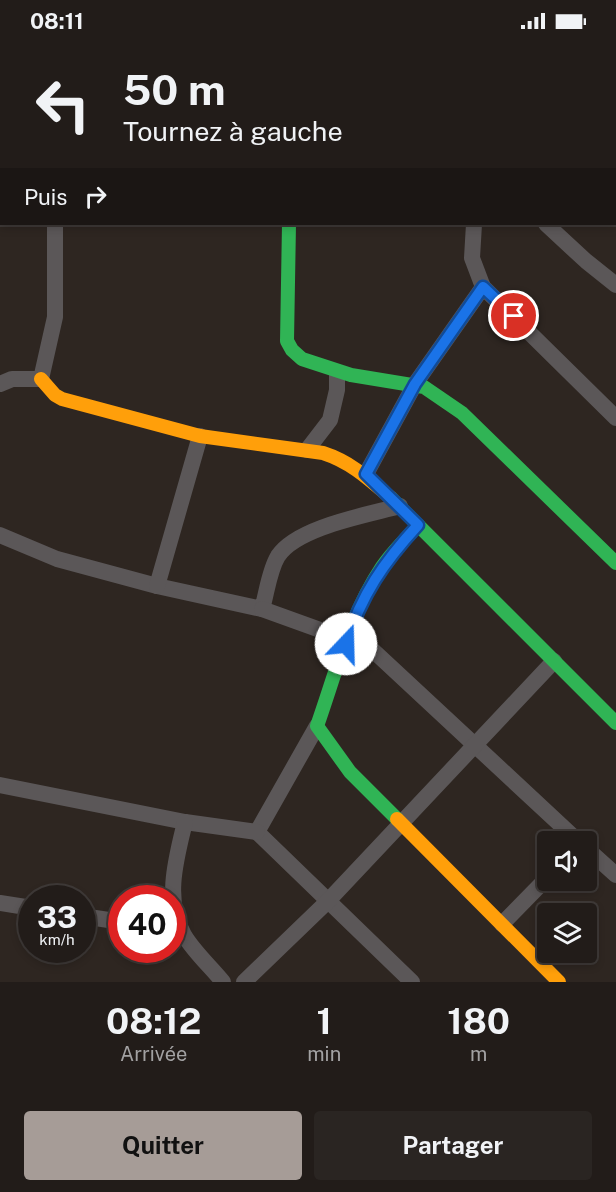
<!DOCTYPE html>
<html lang="fr">
<head>
<meta charset="utf-8">
<style>
	:root { --surface:#221c19; --page:#2a2522; --text:#f1f3f6; --muted:#a2a1a2; --line:#3f3a38; --accent:#a69c97 }
	body { margin:0; font-family:"Public Sans",sans-serif; background:var(--page); color:var(--text); height:100vh; display:flex; flex-direction:column; font-size:22px; white-space:nowrap }
	* { box-sizing:border-box; margin:0 }
	p { font-size:20px; color:var(--muted) }
	.icon { flex:none; width:33px; height:33px; fill:none; stroke:currentColor; stroke-width:2; stroke-linecap:round; stroke-linejoin:round }
	.map { position:relative; height:940px; overflow:hidden }
	.panel { display:flex; flex-direction:column; background:var(--surface); flex:1 }
	.panel>* { flex:none }
	.banner { position:absolute; left:0px; top:0px; width:616px; height:183px; box-shadow:0 3px 9px #0003,0 0 0 2px var(--line); background:#221c19; color:var(--text); overflow:hidden }
	.buttons { position:absolute; left:537px; top:789px; display:grid; gap:12px }
	.buttons a { display:grid; place-items:center; width:60px; height:60px; border-radius:6px; background:var(--surface); box-shadow:0 3px 9px #0003,0 0 0 2px var(--line); font-size:30px }
	.speed { position:absolute; left:18px; top:843px; display:flex; gap:12px; font-size:30px; font-weight:700; text-align:center }
	.speed>* { display:grid; place-content:center; width:78px; height:78px; border-radius:50%; background:var(--surface); box-shadow:0 3px 9px #0003,0 0 0 2px var(--line); line-height:1 }
	.speed small { font-size:15px; font-weight:400 }
	.speed .limit { border:9px solid #d22; background:#fff; color:#111 }
	.pin { position:absolute; display:grid; place-items:center; width:51px; height:51px; color:#fff; margin:-26px; border:3px solid #fff; border-radius:50%; box-shadow:0 2px 6px #0007 }
	.me { position:absolute; width:66px; margin:-33px; rotate:21deg; stroke-linejoin:round; filter:drop-shadow(0 0 4px #0008) }
	.turn { display:flex; align-items:center; gap:21px; height:126px; padding:0 24px; font-size:27px }
	.turn .icon { width:78px; height:78px; stroke-width:2.5 }
	.turn b { display:block; font-size:42px; line-height:51px }
	.then { display:flex; align-items:center; height:57px; padding:0 24px; background:#0003; gap:12px; font-size:22px }
	.eta { display:flex; justify-content:space-evenly; align-items:center; height:102px; text-align:center }
	.eta b { font-size:36px; font-weight:700; line-height:42px }
	.primary-button { display:flex; gap:12px; margin-top:auto; padding:12px 24px }
	.primary-button a { flex:1; height:69px; border-radius:6px; background:var(--accent); color:#111; font-size:24px; font-weight:700; line-height:69px; text-align:center }
	.primary-button a+a { background:var(--page); color:var(--text) }
	.status { display:flex; justify-content:space-between; align-items:center; height:42px; padding:0 30px; background:var(--surface); direction:ltr }
	.status svg { height:16px; fill:currentColor }
	.map>svg:first-child { display:block }
</style>
</head>
<body>
<div class="status"><b>08:11</b><svg viewBox="0 0 49 12"><path d="M0 12V9h3v3zM5 12V6h3v6zM10 12V3h3v9zM15 12V0h3v12zM26 1h20v11H26zM47 4h2v5h-2z"/></svg></div>
<div class="map">
<svg width="616" height="940" viewBox="0 0 616 940">
	<rect width="100%" height="100%" fill="#2e2621"/>
	<g fill="none" stroke-linecap="round" stroke-linejoin="round">
		<!-- street -->
		<g stroke="#5b5758" stroke-width="16">
			<path d="M154,2L155,0"/>
			<path d="M294,2V0"/>
			<path d="M392,2V0"/>
			<path d="M574,2L576,0"/>
			<path d="M546,182L586,219L616,243"/>
			<path d="M483,245L616,376"/>
			<path d="M0,342L12,337H41L55,275V182"/>
			<path d="M307,408L330,378L337,348V330"/>
			<path d="M366,432L415,342L483,245L472,216L474,182"/>
			<path d="M0,493L57,517L157,544L262,567C267,550 269,529 278,514C297,485 367,473 400,464"/>
			<path d="M157,544L200,394"/>
			<path d="M262,567L323,589L350,587L579,800"/>
			<path d="M317,684L257,790L412,940"/>
			<path d="M0,743L185,780L257,790"/>
			<path d="M185,780C176,817 164,858 184,893C194,910 211,925 223,940"/>
			<path d="M586,806L616,833"/>
			<path d="M0,861L32,866"/>
			<path d="M82,874L122,880"/>
			<path d="M502,882L548,835"/>
			<path d="M244,940L327,860L554,619"/>
		</g>
		<!-- fast -->
		<g stroke="#30b455" stroke-width="14">
			<path d="M289,182L287,299L292,308L302,317L351,333L424,345L462,371L616,521"/>
			<path d="M391,456L616,681"/>
			<path d="M397,777L350,730L317,684C336,630 350,573 382,525C392,510 406,497 418,483"/>
		</g>
		<!-- slow -->
		<g stroke="#ff9f0a" stroke-width="14">
			<path d="M41,337L55,353L62,357L200,394L323,411C351,420 369,437 391,456"/>
			<path d="M397,777L559,940"/>
		</g>
	</g>
	<g fill="none" stroke-linecap="round" stroke-linejoin="round">
		<defs>
			<path id="route" d="M346,602C361,553 384,520 418,483L366,432L415,342L483,245L514,274"/>
		</defs>
		<!-- route casing -->
		<use href="#route" stroke="#114b97" stroke-width="15"/>
		<!-- route -->
		<use href="#route" stroke="#1a73e8" stroke-width="10"/>
	</g>
</svg>
<div class="buttons">
<a><svg class="icon" aria-label="sound" viewBox="0 0 24 24"><path d="M4 9h4l5-4v14l-5-4H4zM17 9q2 3 0 6"/></svg></a>
<a><svg class="icon" aria-label="layers" viewBox="0 0 24 24"><path d="M12 4l9 5-9 5-9-5zM3 14l9 5 9-5"/></svg></a>
</div>
<div class="speed"><div>33<small>km/h</small></div><div class="limit">40</div></div>
<div class="pin" style="left:514px;top:274px;background:#d93025"><svg class="icon" aria-label="arrive" viewBox="0 0 24 24"><path d="M6 21V4h12l-3 4 3 4H6"/></svg></div>
<svg class="me" style="left:346px;top:602px" viewBox="-20 -20 40 40"><circle r="19" fill="#fff"/><path d="M0-13L10 11 0 6-10 11z" fill="#1a73e8"/></svg>
<div class="banner">
<div class="turn"><svg class="icon" aria-label="left" viewBox="0 0 24 24"><path d="M17 20v-9H6M10 6l-5 5 5 5"/></svg><div><b>50 m</b>Tournez à gauche</div></div>
<div class="then">Puis<svg class="icon" aria-label="right" viewBox="0 0 24 24"><path d="M7 20v-9h11M14 6l5 5-5 5"/></svg></div>
</div>
</div>
<section class="panel">
<div class="eta">
<div><b>08:12</b><p>Arrivée</p></div>
<div><b>1</b><p>min</p></div>
<div><b>180</b><p>m</p></div>
</div>
<div class="primary-button"><a>Quitter</a><a>Partager</a></div>
</section>
</body>
</html>
